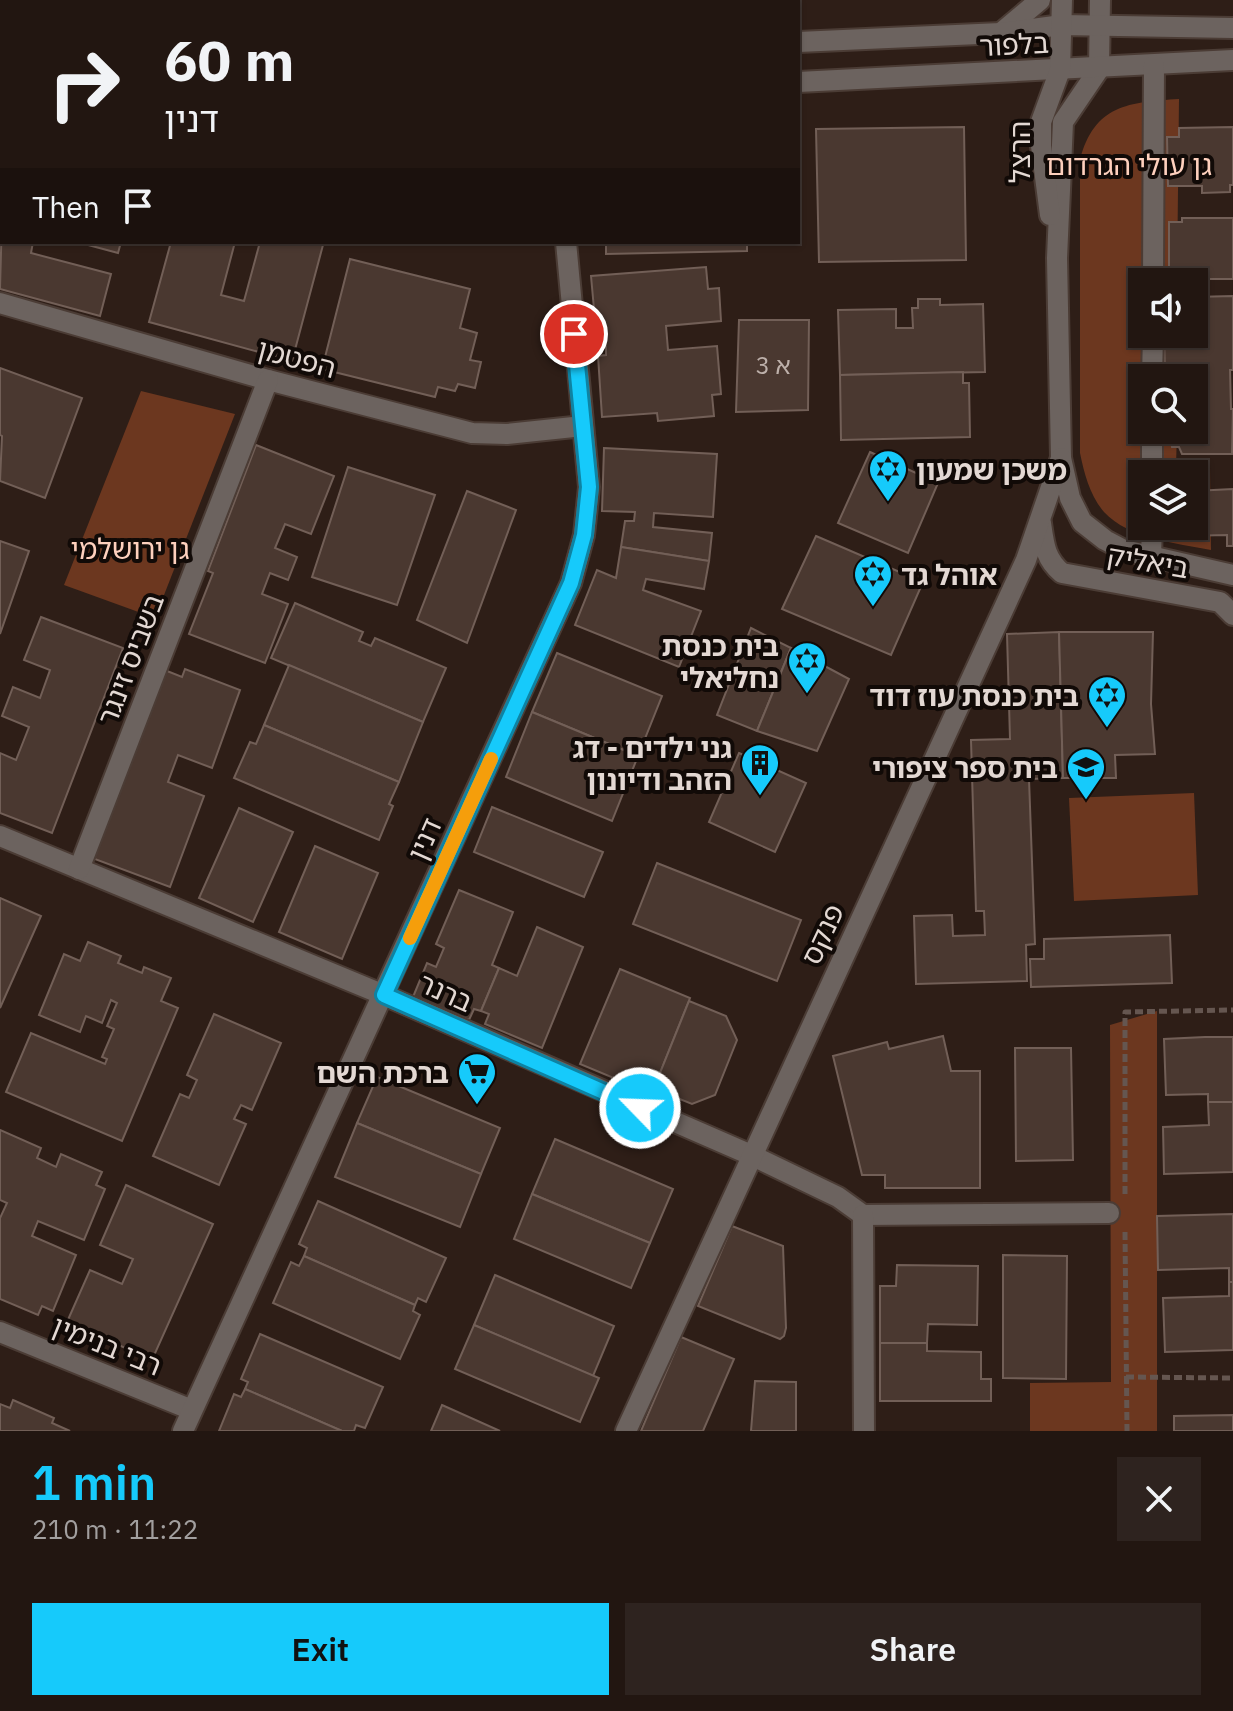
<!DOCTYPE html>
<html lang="en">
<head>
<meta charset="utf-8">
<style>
	:root { --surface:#221611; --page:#2e231f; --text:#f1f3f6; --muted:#a29f9f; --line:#3f3531; --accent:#16cafb }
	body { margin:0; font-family:"IBM Plex Sans","Noto Sans Hebrew",sans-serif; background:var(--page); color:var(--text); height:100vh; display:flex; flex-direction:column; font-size:30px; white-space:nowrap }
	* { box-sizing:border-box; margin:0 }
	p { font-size:26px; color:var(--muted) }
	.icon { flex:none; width:44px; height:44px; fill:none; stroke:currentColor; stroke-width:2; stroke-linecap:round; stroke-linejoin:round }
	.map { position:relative; height:1431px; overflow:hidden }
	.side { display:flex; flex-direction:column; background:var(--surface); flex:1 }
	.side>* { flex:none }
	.hud { position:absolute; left:0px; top:0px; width:800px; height:244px; box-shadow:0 2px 6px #0004,0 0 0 2px var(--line); background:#221611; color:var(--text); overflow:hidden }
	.fabs { position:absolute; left:1128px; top:268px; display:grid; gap:16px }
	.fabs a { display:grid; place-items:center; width:80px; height:80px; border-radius:0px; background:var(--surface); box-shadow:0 2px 6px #0004,0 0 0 2px var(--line); font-size:40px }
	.pin { position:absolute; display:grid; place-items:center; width:68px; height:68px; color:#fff; margin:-34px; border:4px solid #fff; border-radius:50%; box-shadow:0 2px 8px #0007 }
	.me { position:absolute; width:88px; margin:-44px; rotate:294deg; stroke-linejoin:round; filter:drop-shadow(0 0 6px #0008) }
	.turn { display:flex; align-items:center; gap:28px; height:168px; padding:0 32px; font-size:36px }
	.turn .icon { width:104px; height:104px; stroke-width:2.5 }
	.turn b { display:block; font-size:56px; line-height:68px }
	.then { display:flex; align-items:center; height:76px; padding:0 32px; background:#0003; gap:16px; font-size:30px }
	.round { display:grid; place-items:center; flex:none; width:84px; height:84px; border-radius:0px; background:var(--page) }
	.headline { display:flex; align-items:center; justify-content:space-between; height:136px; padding:0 32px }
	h1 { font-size:48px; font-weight:600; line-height:60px; color:var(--accent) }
	.action { display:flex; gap:16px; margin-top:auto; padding:16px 32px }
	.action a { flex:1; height:92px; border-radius:0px; background:var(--accent); color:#111; font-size:32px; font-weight:600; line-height:92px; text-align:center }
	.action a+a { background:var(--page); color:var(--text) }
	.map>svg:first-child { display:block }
</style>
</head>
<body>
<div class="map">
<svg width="1233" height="1431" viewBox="0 0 1233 1431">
	<rect width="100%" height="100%" fill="#2e1e17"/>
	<!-- green -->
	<g fill="#6c371f" fill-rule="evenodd">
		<path d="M1179,99L1177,282H1142V334H1177V378H1142V430H1177L1176,467L1210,468L1211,550C1176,543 1129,539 1104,512C1090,496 1084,473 1080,453V160C1094,105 1129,102 1179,99ZM1142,474H1194V526H1142Z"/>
		<path d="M141,391L235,414L155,618L64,585Z"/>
		<path d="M1194,793L1198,895L1074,901L1069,798Z"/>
		<path d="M1157,1011V1431H1030V1383L1111,1382L1110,1025Z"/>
	</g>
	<!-- building -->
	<g fill="#4a3830" stroke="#725f57" stroke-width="2">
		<path d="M964,127L966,260L819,262L816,129Z"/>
		<path d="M1233,127V185H1230V192L1202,193V186H1168L1167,137H1179V128Z"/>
		<path d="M2,217V242H33L31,253L111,274L100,316L0,289Z"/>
		<path d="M1182,218H1233V279H1179V275H1169V222H1182Z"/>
		<path d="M77,242H121L118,253Z"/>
		<path d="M171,242H235L221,295L244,301L260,242H311L323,245L292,361L149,322Z"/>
		<path d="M606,242H747V251L606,254Z"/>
		<path d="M350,259L470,289L460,328L477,333L470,360L481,362L475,388L458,384L455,391L438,387L435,397L322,369Z"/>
		<path d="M706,267L708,289L719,288L721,321L666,326L668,350L717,346L721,394L712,395L714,416L658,421L657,413L602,417L598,356L606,355V343L604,331H596L591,276Z"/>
		<path d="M1233,296V370H1230L1231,409H1233L1232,454H1182L1179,447H1172L1171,442H1165V430H1194V378H1165L1164,334H1194V297Z"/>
		<path d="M918,299H940V305L983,304L985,372L840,375L838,310L896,309V328H913L912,308H918Z"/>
		<path d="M739,320H809L808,410L736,412Z"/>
		<path d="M0,368L82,398L45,498L0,481L2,436L0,435Z"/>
		<path d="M963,372V383H969L970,437L841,440L840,375Z"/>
		<path d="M256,445L334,476L311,534L285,524L275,548L297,557L288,580L270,573L262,594L288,604L265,663L189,634L213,573L208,571Z"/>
		<path d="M604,448L717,454L713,517L654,513L653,527L712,533L709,561L621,547L625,521H634L635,512L602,511Z"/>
		<path d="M870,452L938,483L908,553L838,523Z"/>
		<path d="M348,467L435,495L397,605L312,577Z"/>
		<path d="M1233,489V546H1227V535L1182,536V526H1194V491Z"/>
		<path d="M467,491L516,510L467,643L417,620Z"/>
		<path d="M816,536L923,582L891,655L782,609Z"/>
		<path d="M0,541L29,551L0,634Z"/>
		<path d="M621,547L709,561L704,589L646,579L643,590L701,611L679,667L575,625L597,570L616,578Z"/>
		<path d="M295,603L363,632L359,641L371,646L375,638L446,668L423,722L271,658Z"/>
		<path d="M41,617L123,648L52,833L0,813V753L16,760L29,727L2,716L13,687L40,698L50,670L24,660Z"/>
		<path d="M751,628L791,648L757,731L717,715Z"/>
		<path d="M1059,632L1063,778L1029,779L1035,944L1026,945L1027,981L916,984L914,916L952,915L953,936L985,935L984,911H976L971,740L1010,739L1007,634Z"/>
		<path d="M1059,632H1153L1151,704L1155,754L1115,755L1116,778H1063Z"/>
		<path d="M791,648L849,679L817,751L757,731Z"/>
		<path d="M557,653L662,696L638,756L532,712Z"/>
		<path d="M289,665L423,722L399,782L264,725Z"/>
		<path d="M162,669L182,677L185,669L240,690L212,768L178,755L168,782L204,796L170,887L92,858Z"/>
		<path d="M532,712L638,756L612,821L506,777Z"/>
		<path d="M264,725L399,782L389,804L393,806L379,840L234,778L250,742L256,744Z"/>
		<path d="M739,753L806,783L775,852L709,822Z"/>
		<path d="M492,807L603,852L584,897L474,852Z"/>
		<path d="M239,808L293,832L253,922L199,898Z"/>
		<path d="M315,846L378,873L342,959L279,932Z"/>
		<path d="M657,863L801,920L777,981L633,924Z"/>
		<path d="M459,890L513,912L492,965L499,968L481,1011L474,1009L469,1020L413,997L427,963L436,967L444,948L436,944Z"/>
		<path d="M0,898L41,916L0,1008Z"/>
		<path d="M537,927L583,947L542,1048L485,1024L489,1014L481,1011L499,968L517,976Z"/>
		<path d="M1170,935L1172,983L1031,987L1030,959H1044V939Z"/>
		<path d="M88,942L121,956L118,963L142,973L144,967L171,978L161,1001L178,1008L122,1141L6,1092L31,1033L105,1064L107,1059L102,1057L114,1029L107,1026L117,1003L111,1000L102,1023L86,1016L80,1032L39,1015L64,954L80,961Z"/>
		<path d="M620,969L690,998L658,1078L646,1073L640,1089L580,1064Z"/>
		<path d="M689,1001L726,1016L737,1040L715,1095L692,1104L662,1092L666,1081L658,1078Z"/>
		<path d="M214,1014L281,1043L252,1110L241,1105L234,1119L246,1124L219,1185L153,1156L180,1094L189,1098L197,1080L187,1075Z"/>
		<path d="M943,1036L951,1071H980V1188H885V1175H862L833,1056L887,1042L889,1049Z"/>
		<path d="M1205,1037H1233V1102H1208V1094L1166,1095L1164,1039Z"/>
		<path d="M1015,1048H1071L1073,1160L1016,1161Z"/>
		<path d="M377,1077L500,1128L481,1174L357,1123Z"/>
		<path d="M1208,1102H1233V1172L1164,1174L1163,1127L1209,1125Z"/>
		<path d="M357,1123L481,1174L460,1227L335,1177Z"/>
		<path d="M0,1130L41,1148L37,1158L56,1167L61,1154L102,1172L96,1185L105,1189L84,1240L38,1221L32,1236L76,1255L53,1311L42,1306L38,1315L0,1299V1218L7,1203L0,1200Z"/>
		<path d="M555,1139L673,1189L650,1243L532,1194Z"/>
		<path d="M126,1185L213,1224L152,1360L67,1322L90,1270L122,1284L133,1259L100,1245Z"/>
		<path d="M532,1194L650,1243L631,1288L514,1239Z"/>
		<path d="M318,1201L446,1258L426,1302L418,1298L415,1305L304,1256L307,1248L299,1244Z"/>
		<path d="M1233,1214V1282H1229V1268L1158,1270L1157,1216Z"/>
		<path d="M732,1226L783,1246L786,1328L784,1336L780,1339L698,1306Z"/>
		<path d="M1003,1255L1067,1256L1066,1379L1003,1378Z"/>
		<path d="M304,1256L415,1305L413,1311L420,1315L400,1359L273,1303L291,1262L299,1266Z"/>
		<path d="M897,1265L978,1266L977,1325L928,1324L927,1343H880V1286H896Z"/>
		<path d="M495,1275L614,1326L593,1376L474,1325Z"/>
		<path d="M1229,1282H1233V1350L1165,1352L1163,1298L1229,1296Z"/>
		<path d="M474,1325L599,1378L580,1422L455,1369Z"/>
		<path d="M260,1334L383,1387L365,1428L356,1425L354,1431H342L245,1389L248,1382L241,1379Z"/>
		<path d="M681,1337L734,1359L703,1431H641Z"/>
		<path d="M880,1343H927V1351L981,1352V1379H991V1401H880Z"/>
		<path d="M755,1381L796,1382V1431H751Z"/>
		<path d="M245,1389L342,1431H219L234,1394L241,1397Z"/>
		<path d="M13,1400L54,1418L52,1423L70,1431H0V1404L10,1408Z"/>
		<path d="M442,1405L500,1431H431Z"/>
		<path d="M1233,1415V1431H1174V1416Z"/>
	</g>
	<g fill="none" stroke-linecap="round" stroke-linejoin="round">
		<defs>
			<g id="minor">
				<path d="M248,0L254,2"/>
				<path d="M306,0L311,2"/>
				<path d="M348,0L353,2"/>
				<path d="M419,0L425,2"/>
				<path d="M1100,0L1099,69L1063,122L1057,258L1061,458L1070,498L1082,522L1105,540L1124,550L1233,575"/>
				<path d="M72,2L73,0"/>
				<path d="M1001,33L1040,0"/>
				<path d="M798,42L1001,33L1062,25L1233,28"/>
				<path d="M798,82L1233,60"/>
				<path d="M0,151L2,146"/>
				<path d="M1050,215L1041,146V122L1060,70L1062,0"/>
				<path d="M1153,282L1154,65"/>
				<path d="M0,303L268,380L472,433L507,434L583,426"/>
				<path d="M1152,378L1153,334"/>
				<path d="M1152,474V430"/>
				<path d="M1041,523C1044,544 1045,559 1062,573L1220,602L1233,615"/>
				<path d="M1151,556L1152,526"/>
				<path d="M0,836L384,995L751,1155L838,1197L863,1215"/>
				<path d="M79,869L268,380"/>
				<path d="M863,1215L1109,1213"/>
				<path d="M863,1215L864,1431"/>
				<path d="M0,1332L192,1410"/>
				<path d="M183,1431L571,583L584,535L589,487L566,242"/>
				<path d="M626,1431L1026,560L1061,458"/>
			</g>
		</defs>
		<!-- minor casing -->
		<use href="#minor" stroke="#4b3c35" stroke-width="24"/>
		<!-- path -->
		<g stroke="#655650" stroke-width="5" stroke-dasharray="8 4" stroke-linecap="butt">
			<path d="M1125,1194V1012L1233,1010"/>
			<path d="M1125,1232L1127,1431"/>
			<path d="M1126,1377L1233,1378"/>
		</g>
		<!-- minor -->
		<use href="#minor" stroke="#6c635f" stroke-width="20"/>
		<!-- tram -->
		<g stroke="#c6bbb5" stroke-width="2">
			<path d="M11,2L12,0"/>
			<path d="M40,2L41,0"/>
			<path d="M0,28L2,24"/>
			<path d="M0,92L2,87"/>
		</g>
	</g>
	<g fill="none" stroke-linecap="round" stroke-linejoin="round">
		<defs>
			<path id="route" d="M574,334L589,487L584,535L571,583L384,995L640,1108"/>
		</defs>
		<!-- route casing -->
		<use href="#route" stroke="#0e83a3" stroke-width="20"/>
		<!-- route -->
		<use href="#route" stroke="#16cafb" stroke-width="14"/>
		<!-- slow -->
		<path stroke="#f59e0b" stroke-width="14" d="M410,938L491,759"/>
	</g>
	<!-- icons -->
	<defs>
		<symbol id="synagogue-pin" viewBox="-11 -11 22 30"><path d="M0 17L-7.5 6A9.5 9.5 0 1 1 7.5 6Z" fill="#16cafb" stroke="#110a07"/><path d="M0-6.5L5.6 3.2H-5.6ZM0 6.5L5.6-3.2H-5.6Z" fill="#111"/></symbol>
		<symbol id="building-pin" viewBox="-11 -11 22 30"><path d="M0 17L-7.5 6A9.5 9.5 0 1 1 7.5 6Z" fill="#16cafb" stroke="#110a07"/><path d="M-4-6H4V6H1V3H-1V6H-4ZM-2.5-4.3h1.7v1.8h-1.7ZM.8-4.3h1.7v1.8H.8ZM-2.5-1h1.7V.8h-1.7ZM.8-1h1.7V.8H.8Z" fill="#111"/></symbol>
		<symbol id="school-pin" viewBox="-11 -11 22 30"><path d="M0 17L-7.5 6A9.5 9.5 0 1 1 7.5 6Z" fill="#16cafb" stroke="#110a07"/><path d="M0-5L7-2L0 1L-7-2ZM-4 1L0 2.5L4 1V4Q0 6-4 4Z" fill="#111"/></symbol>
		<symbol id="supermarket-pin" viewBox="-11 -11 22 30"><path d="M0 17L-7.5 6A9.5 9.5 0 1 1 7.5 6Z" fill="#16cafb" stroke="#110a07"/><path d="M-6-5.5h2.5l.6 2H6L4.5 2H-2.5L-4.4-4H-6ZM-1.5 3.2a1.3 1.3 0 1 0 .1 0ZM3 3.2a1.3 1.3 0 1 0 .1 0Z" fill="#111"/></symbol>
	</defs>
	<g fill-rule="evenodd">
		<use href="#synagogue-pin" x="866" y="447" width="44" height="60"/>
		<use href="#synagogue-pin" x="851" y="552" width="44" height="60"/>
		<use href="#synagogue-pin" x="785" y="639" width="44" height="60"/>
		<use href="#synagogue-pin" x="1085" y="673" width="44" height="60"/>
		<use href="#building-pin" x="738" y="741" width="44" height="60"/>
		<use href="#school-pin" x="1064" y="745" width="44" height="60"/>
		<use href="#supermarket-pin" x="455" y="1050" width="44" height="60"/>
	</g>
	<g text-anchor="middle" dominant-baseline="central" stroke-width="8" stroke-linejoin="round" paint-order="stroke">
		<!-- number labels -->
		<g font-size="24" fill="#bdb0aa">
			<text x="773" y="365">3 א</text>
		</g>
		<!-- street labels -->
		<g font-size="28" fill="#e3d8d3" stroke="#110a07">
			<text transform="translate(1014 44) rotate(-3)">בלפור</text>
			<text transform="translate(1019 152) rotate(-90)">הרצל</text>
			<text transform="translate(297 358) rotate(15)">הפטמן</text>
			<text transform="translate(1148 561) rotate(10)">ביאליק</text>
			<text transform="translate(130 659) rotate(-69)">בשביס זינגר</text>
			<text transform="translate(424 839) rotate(-66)">דנין</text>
			<text transform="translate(822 934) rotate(-65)">פנקס</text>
			<text transform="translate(446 992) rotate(24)">ברנר</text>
			<text transform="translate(107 1345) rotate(22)">רבי בנימין</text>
		</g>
		<!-- park labels -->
		<g font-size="28" fill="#fed0bd" stroke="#110a07">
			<text x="1129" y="164">גן עולי הגרדום</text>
			<text x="130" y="548">גן ירושלמי</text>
		</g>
		<!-- poi labels -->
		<g font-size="28" font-weight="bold" fill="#e3d8d3" stroke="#110a07" text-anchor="end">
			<text x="916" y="469" text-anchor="start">משכן שמעון</text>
			<text x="901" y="574" text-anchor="start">אוהל גד</text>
			<text x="779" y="645">בית כנסת<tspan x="779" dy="32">נחליאלי</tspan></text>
			<text x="1079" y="695">בית כנסת עוז דוד</text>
			<text x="732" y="747">גני ילדים - דג<tspan x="732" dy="32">הזהב ודיונון</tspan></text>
			<text x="1058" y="767">בית ספר ציפורי</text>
			<text x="449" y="1072">ברכת השם</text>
		</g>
	</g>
</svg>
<div class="fabs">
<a><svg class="icon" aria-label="sound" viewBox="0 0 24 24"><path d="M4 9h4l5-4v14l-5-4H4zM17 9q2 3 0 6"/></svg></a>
<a><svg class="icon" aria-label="search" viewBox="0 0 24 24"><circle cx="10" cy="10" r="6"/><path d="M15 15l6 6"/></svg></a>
<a><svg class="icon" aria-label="layers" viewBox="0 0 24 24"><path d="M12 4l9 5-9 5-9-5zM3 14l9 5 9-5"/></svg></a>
</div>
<div class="pin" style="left:574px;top:334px;background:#d93025"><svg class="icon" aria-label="arrive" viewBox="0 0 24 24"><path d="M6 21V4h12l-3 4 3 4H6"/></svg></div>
<svg class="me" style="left:640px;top:1108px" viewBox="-20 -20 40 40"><circle r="17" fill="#16cafb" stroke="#fff" stroke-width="3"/><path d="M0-11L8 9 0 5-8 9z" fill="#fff"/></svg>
<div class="hud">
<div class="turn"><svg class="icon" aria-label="right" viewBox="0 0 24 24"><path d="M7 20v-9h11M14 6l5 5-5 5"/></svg><div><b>60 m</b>דנין</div></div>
<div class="then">Then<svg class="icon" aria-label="arrive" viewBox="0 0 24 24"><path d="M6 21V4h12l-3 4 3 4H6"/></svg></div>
</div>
</div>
<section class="side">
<div class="headline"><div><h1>1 min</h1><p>210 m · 11:22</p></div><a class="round"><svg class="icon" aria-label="close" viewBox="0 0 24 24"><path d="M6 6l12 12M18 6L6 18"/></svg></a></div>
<div class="action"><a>Exit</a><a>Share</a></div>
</section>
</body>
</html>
